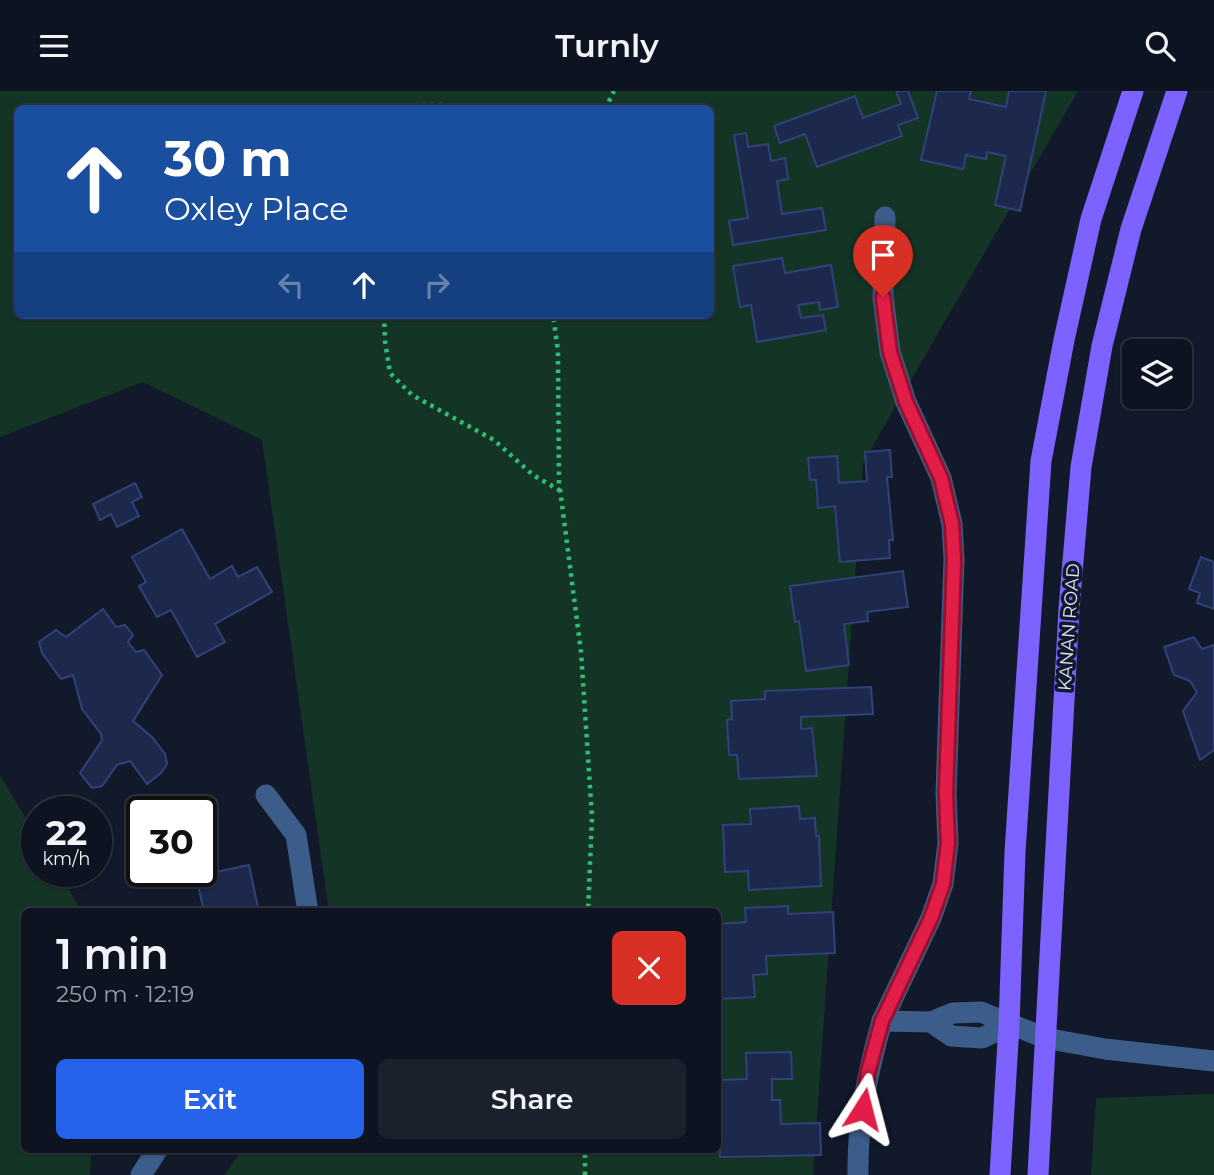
<!DOCTYPE html>
<html lang="en">
<head>
<meta charset="utf-8">
<style>
	:root { --surface:#0d1320; --page:#1b202d; --text:#f1f3f6; --muted:#9a9ea5; --line:#2d323e; --accent:#2563eb }
	body { margin:0; font-family:Montserrat,sans-serif; background:var(--page); color:var(--text); height:100vh; display:flex; flex-direction:column; font-size:26px; white-space:nowrap }
	* { box-sizing:border-box; margin:0 }
	p { font-size:23px; color:var(--muted) }
	.icon { flex:none; width:38px; height:38px; fill:none; stroke:currentColor; stroke-width:2; stroke-linecap:round; stroke-linejoin:round }
	.map { position:relative; flex:1; overflow:hidden }
	.panel { position:absolute; left:21px; top:817px; width:700px; height:245px; display:flex; flex-direction:column; background:var(--surface); border-radius:10px; box-shadow:0 2px 5px #0004,0 0 0 2px var(--line) }
	.panel>* { flex:none }
	.top-card { position:absolute; left:14px; top:14px; width:700px; height:214px; border-radius:10px; box-shadow:0 2px 5px #0004,0 0 0 2px var(--line); background:#1a4fa0; color:#fff; overflow:hidden }
	.tools { position:absolute; left:1122px; top:248px; display:grid; gap:14px }
	.tools a { display:grid; place-items:center; width:70px; height:70px; border-radius:10px; background:var(--surface); box-shadow:0 2px 5px #0004,0 0 0 2px var(--line); font-size:35px }
	.speed { position:absolute; left:21px; top:705px; display:flex; gap:14px; font-size:35px; font-weight:700; text-align:center }
	.speed>* { display:grid; place-content:center; width:91px; height:91px; border-radius:50%; background:var(--surface); box-shadow:0 2px 5px #0004,0 0 0 2px var(--line); line-height:1 }
	.speed small { font-size:18px; font-weight:400 }
	.speed .limit { border:4px solid #111; border-radius:10px; background:#fff; color:#111 }
	.pin { position:absolute; display:grid; place-items:center; width:60px; height:60px; color:#fff; margin:-72px -30px; border-radius:50% 50% 50% 0; rotate:-45deg; box-shadow:0 0 7px #0007 }
	.pin .icon { rotate:45deg }
	.me { position:absolute; width:77px; margin:-38px; rotate:9deg; stroke-linejoin:round; filter:drop-shadow(0 0 5px #0008) }
	.turn { display:flex; align-items:center; gap:24px; height:147px; padding:0 35px; font-size:32px }
	.turn .icon { width:91px; height:91px; stroke-width:2.5 }
	.turn b { display:block; font-size:49px; line-height:60px }
	.lanes { display:flex; align-items:center; height:66px; padding:0 35px; background:#0003; justify-content:center; gap:35px; direction:ltr }
	.lanes .off { opacity:.35 }
	.round { display:grid; place-items:center; flex:none; width:74px; height:74px; border-radius:10px; background:var(--page) }
	.headline { display:flex; align-items:center; justify-content:space-between; height:119px; padding:0 35px }
	h1 { font-size:42px; font-weight:600; line-height:52px }
	.cta { display:flex; gap:14px; margin-top:auto; padding:14px 35px }
	.cta a { flex:1; height:80px; border-radius:10px; background:var(--accent); color:#fff; font-size:28px; font-weight:600; line-height:80px; text-align:center }
	.cta a+a { background:var(--page); color:var(--text) }
	header { display:flex; justify-content:space-between; align-items:center; height:91px; padding:0 35px; background:var(--surface); font-size:32px; font-weight:600 }
	.map>svg:first-child { display:block }
</style>
</head>
<body>
<header><svg class="icon" aria-label="menu" viewBox="0 0 24 24"><path d="M4 6h16M4 12h16M4 18h16"/></svg>Turnly<svg class="icon" aria-label="search" viewBox="0 0 24 24"><circle cx="10" cy="10" r="6"/><path d="M15 15l6 6"/></svg></header>
<div class="map">
<svg width="1214" height="1084" viewBox="0 0 1214 1084">
	<rect width="100%" height="100%" fill="#11192b"/>
	<!-- green -->
	<g fill="#143525" fill-rule="evenodd">
		<path d="M0,0H1078L863,372L813,1084H224L242,1059H718V821H329L262,349L143,291L0,346ZM18,18H710V224H18Z"/>
		<path d="M0,684L37,746V780L58,781L82,821H24V1059H92L90,1084H0Z"/>
		<path d="M1214,1003V1084H1091L1096,1007Z"/>
	</g>
	<!-- building -->
	<g fill="#1d294c" stroke="#2f4279" stroke-width="2">
		<path d="M896,0H908L918,27L898,34L902,45L817,76L805,43L780,52L774,35L855,5L863,27L901,13Z"/>
		<path d="M937,0H971L969,8L1006,16L1009,0H1046L1020,120L995,114L1006,65L987,61L986,68L966,64L963,78L921,69Z"/>
		<path d="M746,42L748,56L768,53L771,70L785,67L788,88L777,90L782,123L822,117L826,139L733,154L729,130L748,127L734,44Z"/>
		<path d="M782,167L785,182L831,174L838,216L820,219L819,211L798,214L801,227L823,224L826,239L757,251L751,214L740,216L733,175Z"/>
		<path d="M890,359L892,386H887L893,449H889L890,467L840,471L835,415L818,417L816,389H810L808,367L837,365L839,392L867,390L865,361Z"/>
		<path d="M135,392L142,406L132,411L139,425L117,436L111,423L100,429L93,413Z"/>
		<path d="M182,438L210,488L232,475L238,486L257,476L272,501L215,533L225,551L197,566L171,519L157,526L139,495L146,491L132,466Z"/>
		<path d="M1201,466L1214,471V518L1197,512L1200,502L1189,498Z"/>
		<path d="M903,480L908,516L867,521L868,530L844,533L849,574L806,580L799,530L795,531L790,495Z"/>
		<path d="M103,518L116,536L125,534L133,544L128,551L136,561L144,559L162,584L133,630L152,646L165,663L167,673L161,682L147,693L130,670L117,674L102,695L92,697L80,682L102,649L101,643L82,618L73,584L61,588L42,562L39,551L56,539L66,546Z"/>
		<path d="M1194,546L1202,558L1214,554V659L1200,669L1183,620L1197,601L1190,590L1174,584L1164,556Z"/>
		<path d="M871,596L873,623L801,626V638L812,637L817,685L739,688L737,664H729L727,629L732,628L731,610L765,608V600Z"/>
		<path d="M799,715L800,728L815,727L816,745H819L821,795L749,799L748,780L725,781L723,734L751,733L750,718Z"/>
		<path d="M249,774L259,821H204L196,785Z"/>
		<path d="M788,815V823L833,821L835,862L766,865L767,883L753,884L755,906L718,908V833L746,831L745,817Z"/>
		<path d="M791,961L792,988H772V1009H780L781,1033L820,1032L821,1064L720,1066L718,989L747,988L746,962Z"/>
	</g>
	<g fill="none" stroke-linecap="round" stroke-linejoin="round">
		<!-- path -->
		<g stroke="#30be74" stroke-width="4.5" stroke-dasharray="3.5 5" stroke-linecap="butt">
			<path d="M406,18L417,14H442L444,18"/>
			<path d="M605,18L614,0"/>
			<path d="M384,224L385,250L390,282L412,304L494,349L533,384L559,399L558,260L553,224"/>
			<path d="M560,398L581,561L592,726L588,821"/>
			<path d="M585,1084V1059"/>
		</g>
		<!-- minor -->
		<g stroke="#3c5d8a" stroke-width="21">
			<path d="M266,704L296,744L308,821"/>
			<path d="M882,930L931,827L943,793L948,752L946,702L954,468L952,433L941,387L906,311L890,261L883,206L885,126"/>
			<path d="M931,931L951,945L982,947L1009,934"/>
			<path d="M141,1084L157,1059"/>
			<path d="M858,1084C857,1031 868,980 882,930L931,931L953,922L981,921L1045,947L1105,958L1214,970"/>
		</g>
		<!-- major -->
		<g stroke="#7c62ff" stroke-width="21">
			<path d="M1000,1084L1009,934L1015,761L1041,370L1064,249L1091,128L1133,0"/>
			<path d="M1038,1084L1069,518L1081,376L1102,255L1131,138L1177,0"/>
		</g>
	</g>
	<g fill="none" stroke-linecap="round" stroke-linejoin="round">
		<defs>
			<path id="route" d="M863,1018L868,981L882,930L931,827L943,793L948,752L946,702L954,468L952,433L941,387L906,311L890,261L883,206"/>
		</defs>
		<!-- route casing -->
		<use href="#route" stroke="#92132f" stroke-width="18"/>
		<!-- route -->
		<use href="#route" stroke="#e11d48" stroke-width="12"/>
	</g>
	<g text-anchor="middle" dominant-baseline="central" stroke-width="7" stroke-linejoin="round" paint-order="stroke">
		<!-- street labels -->
		<g font-size="18" fill="#dbe8ff" stroke="#11192b">
			<text transform="translate(1069 536) rotate(-86)">KANAN ROAD</text>
		</g>
	</g>
</svg>
<div class="tools">
<a><svg class="icon" aria-label="layers" viewBox="0 0 24 24"><path d="M12 4l9 5-9 5-9-5zM3 14l9 5 9-5"/></svg></a>
</div>
<div class="speed"><div>22<small>km/h</small></div><div class="limit">30</div></div>
<div class="pin" style="left:883px;top:206px;background:#d93025"><svg class="icon" aria-label="arrive" viewBox="0 0 24 24"><path d="M6 21V4h12l-3 4 3 4H6"/></svg></div>
<svg class="me" style="left:863px;top:1018px" viewBox="-20 -20 40 40"><path d="M0-17L14 15 0 8-14 15z" fill="#e11d48" stroke="#fff" stroke-width="4"/></svg>
<div class="top-card">
<div class="turn"><svg class="icon" aria-label="ahead" viewBox="0 0 24 24"><path d="M12 20V5M6 11l6-6 6 6"/></svg><div><b>30 m</b>Oxley Place</div></div>
<div class="lanes"><svg class="icon off" aria-label="left" viewBox="0 0 24 24"><path d="M17 20v-9H6M10 6l-5 5 5 5"/></svg><svg class="icon" aria-label="ahead" viewBox="0 0 24 24"><path d="M12 20V5M6 11l6-6 6 6"/></svg><svg class="icon off" aria-label="right" viewBox="0 0 24 24"><path d="M7 20v-9h11M14 6l5 5-5 5"/></svg></div>
</div>
<section class="panel">
<div class="headline"><div><h1>1 min</h1><p>250 m · 12:19</p></div><a class="round" style="background:#d93025;color:#fff"><svg class="icon" aria-label="close" viewBox="0 0 24 24"><path d="M6 6l12 12M18 6L6 18"/></svg></a></div>
<div class="cta"><a>Exit</a><a>Share</a></div>
</section>
</div>
</body>
</html>
